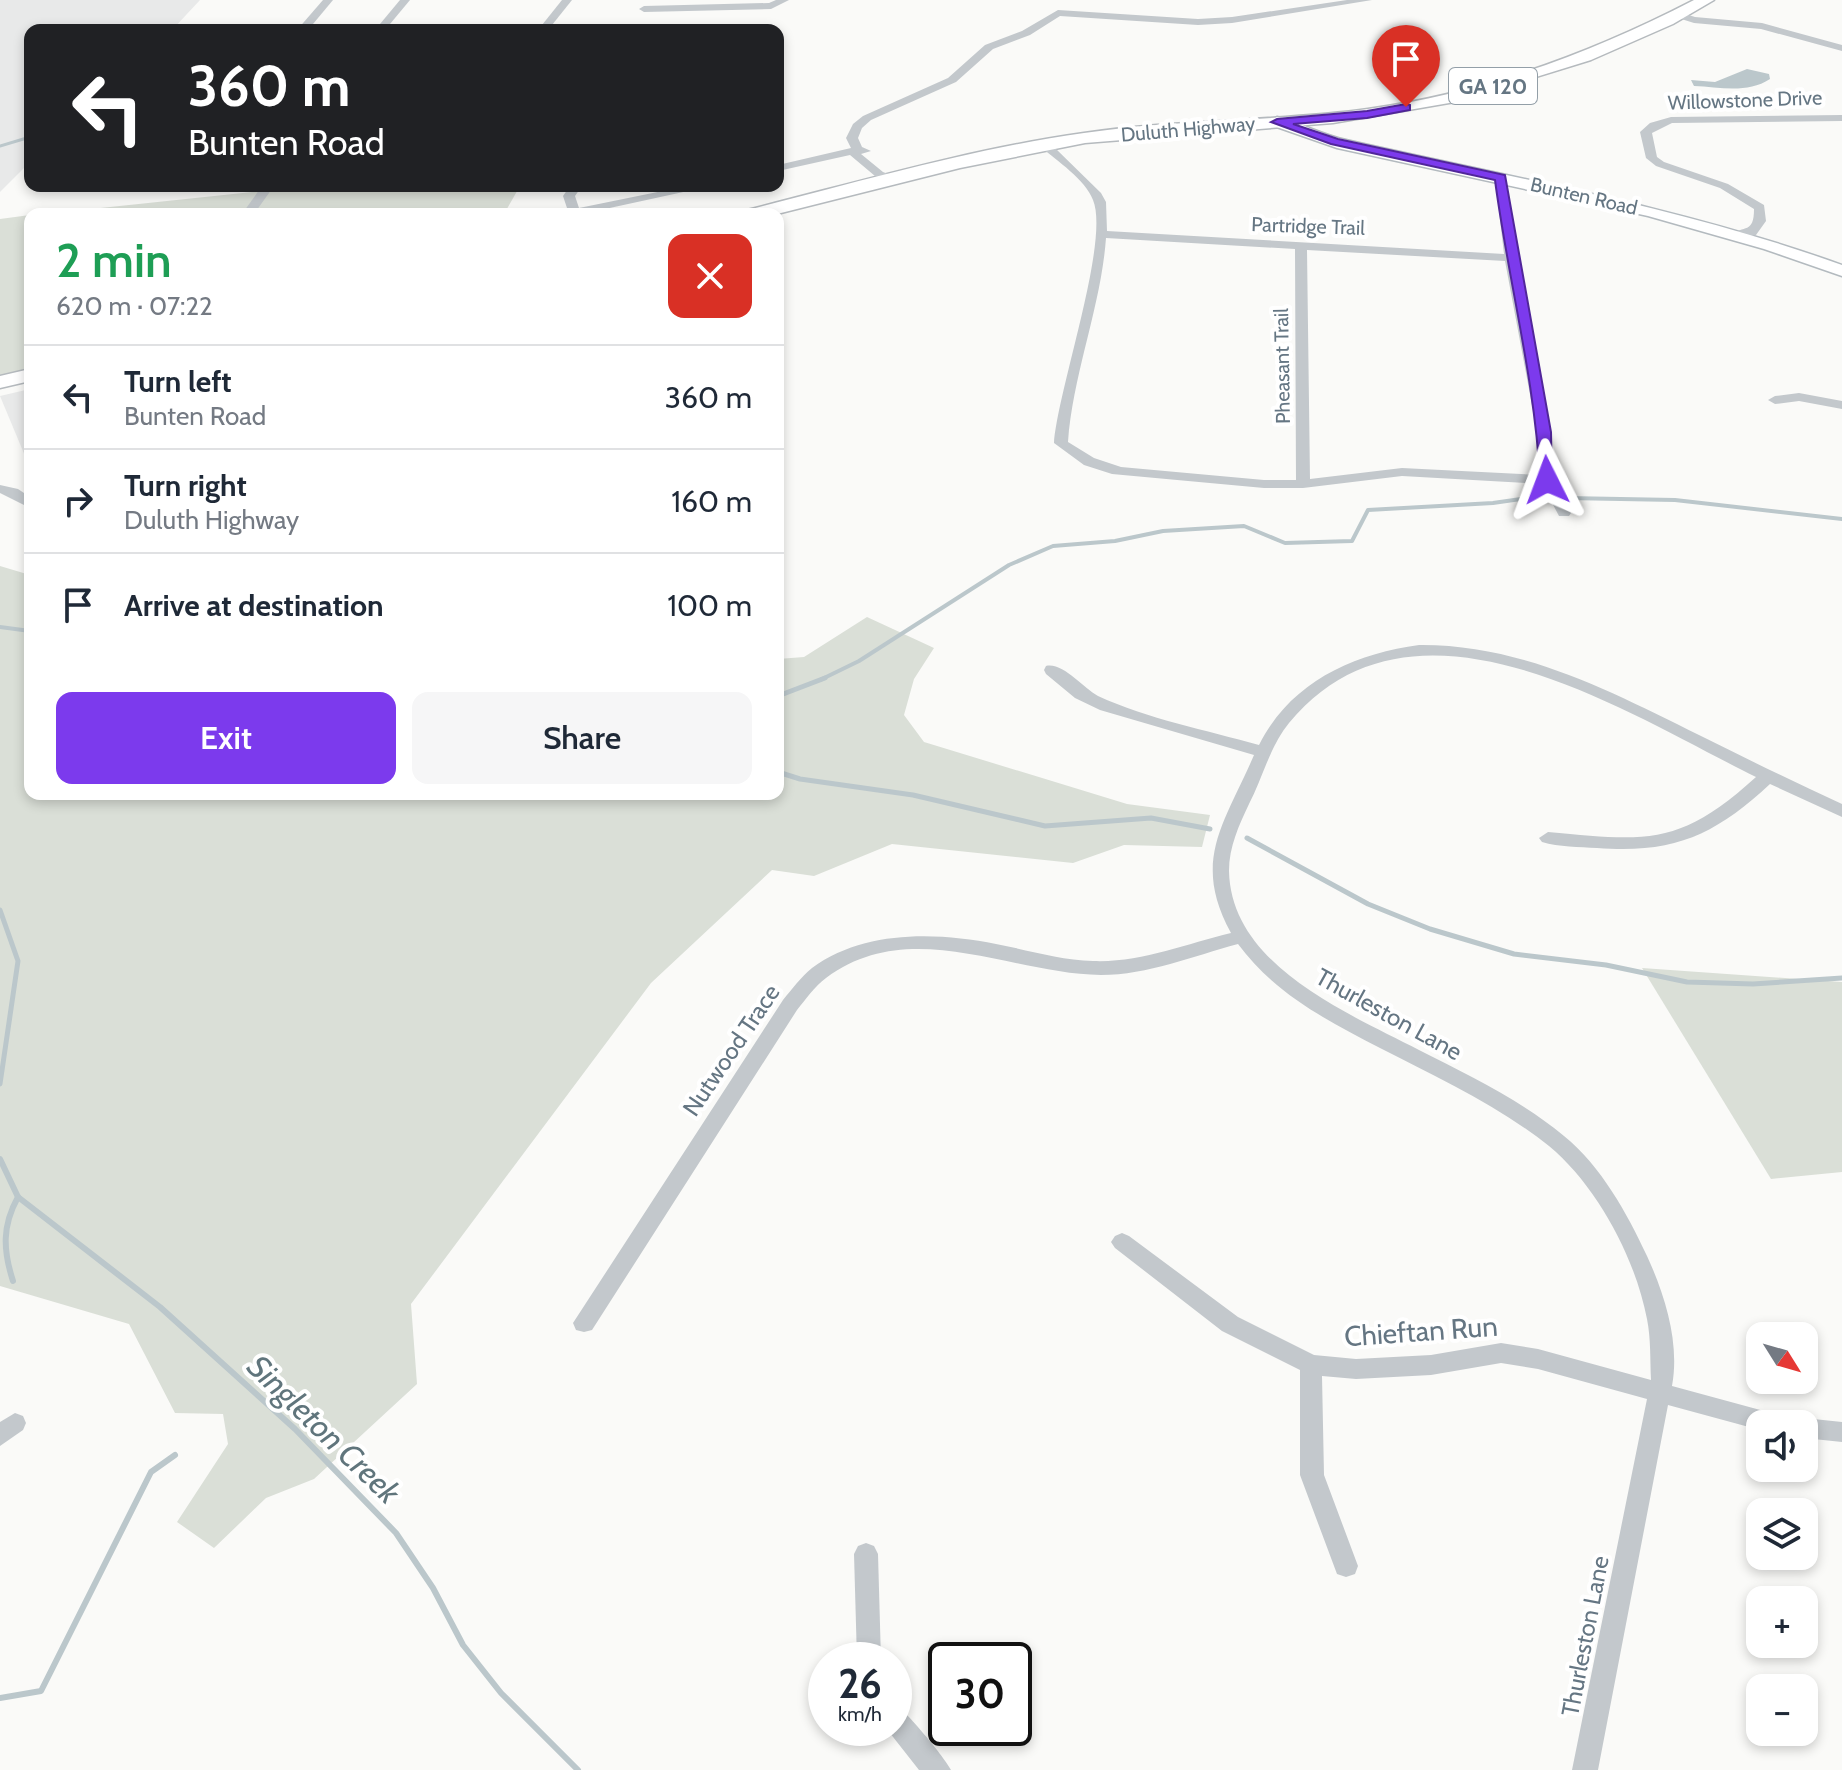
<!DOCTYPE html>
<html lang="en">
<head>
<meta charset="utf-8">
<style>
	:root { --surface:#fff; --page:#f6f6f7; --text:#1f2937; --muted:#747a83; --line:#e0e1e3; --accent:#7c3aed }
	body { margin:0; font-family:Cabin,sans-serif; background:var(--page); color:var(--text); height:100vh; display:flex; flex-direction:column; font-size:30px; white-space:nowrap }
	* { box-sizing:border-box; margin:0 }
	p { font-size:26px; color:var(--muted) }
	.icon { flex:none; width:44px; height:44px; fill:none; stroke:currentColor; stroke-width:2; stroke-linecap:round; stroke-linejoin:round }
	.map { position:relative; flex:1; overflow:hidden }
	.details { position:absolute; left:24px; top:208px; width:760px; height:592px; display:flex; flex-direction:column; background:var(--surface); border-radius:16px; box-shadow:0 4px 12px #0003 }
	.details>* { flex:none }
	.top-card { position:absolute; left:24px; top:24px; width:760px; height:168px; border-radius:16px; box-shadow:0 4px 12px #0003; background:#202124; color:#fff; overflow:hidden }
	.needle { width:52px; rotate:127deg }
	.buttons { position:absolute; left:1746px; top:1322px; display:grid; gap:16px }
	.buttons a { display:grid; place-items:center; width:72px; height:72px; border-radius:16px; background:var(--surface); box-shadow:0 4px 12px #0003; font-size:40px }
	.speed { position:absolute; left:808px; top:1642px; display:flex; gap:16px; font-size:40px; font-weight:700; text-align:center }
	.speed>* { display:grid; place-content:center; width:104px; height:104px; border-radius:50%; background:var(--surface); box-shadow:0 4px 12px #0003; line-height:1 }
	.speed small { font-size:20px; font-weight:400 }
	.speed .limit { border:4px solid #111; border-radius:12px; background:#fff; color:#111 }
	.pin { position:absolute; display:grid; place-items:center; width:68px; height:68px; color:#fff; margin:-82px -34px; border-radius:50% 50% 50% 0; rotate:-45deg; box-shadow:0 0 8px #0007 }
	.pin .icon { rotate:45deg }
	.me { position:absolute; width:88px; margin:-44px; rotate:357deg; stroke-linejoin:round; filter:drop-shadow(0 0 6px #0008) }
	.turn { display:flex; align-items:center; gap:28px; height:168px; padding:0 32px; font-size:36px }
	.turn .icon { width:104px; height:104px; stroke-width:2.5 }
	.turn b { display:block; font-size:56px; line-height:68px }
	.round { display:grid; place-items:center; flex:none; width:84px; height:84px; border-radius:16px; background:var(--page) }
	.overview { display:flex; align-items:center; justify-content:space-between; height:136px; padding:0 32px }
	h1 { font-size:48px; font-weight:600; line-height:60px; color:#1e9e55 }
	.primary-button { display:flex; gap:16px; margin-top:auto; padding:16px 32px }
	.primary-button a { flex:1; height:92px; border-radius:16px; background:var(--accent); color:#fff; font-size:32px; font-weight:600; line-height:92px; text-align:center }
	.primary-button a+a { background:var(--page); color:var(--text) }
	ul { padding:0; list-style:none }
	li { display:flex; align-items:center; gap:24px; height:104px; padding:0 32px; border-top:2px solid var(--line) }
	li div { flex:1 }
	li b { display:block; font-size:30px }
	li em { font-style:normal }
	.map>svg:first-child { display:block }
</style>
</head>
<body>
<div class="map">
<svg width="1842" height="1770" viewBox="0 0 1842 1770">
	<rect width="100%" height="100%" fill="#fafaf8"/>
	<!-- built -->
	<g fill="#e8e9e9">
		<path d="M0,0H200L172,30H30V162L0,192Z"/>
		<path d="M30,389V468L0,396Z"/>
	</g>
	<!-- green -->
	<g fill="#dadfd7">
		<path d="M257,186H520L504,214H44L252,192Z"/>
		<path d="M30,215V374L0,381V219Z"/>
		<path d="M0,566L30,575V794H778V659L804,657L867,617L934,648L914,679L904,715L924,742L1127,804L1210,815L1202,847L1124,845L1073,863L892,844L814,876L772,870L651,983L411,1304L417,1384L314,1479L266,1498L214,1548L177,1522L228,1444L223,1414L175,1413L129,1324L0,1286Z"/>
		<path d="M1642,968L1842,982V1172L1771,1179Z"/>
	</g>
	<!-- water -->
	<path fill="#bbc7cb" d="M1747,69L1769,74L1770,79C1747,94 1720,87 1694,86L1691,80L1715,82Z"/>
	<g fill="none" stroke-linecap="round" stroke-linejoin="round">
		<!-- stream-far3 -->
		<path stroke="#bbc7cb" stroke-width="3" d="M0,146L30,137"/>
		<!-- stream-far2 -->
		<g stroke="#bbc7cb" stroke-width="4">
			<path d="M1566,498L1675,500L1842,519"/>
			<path d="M0,627L30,631"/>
			<path d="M820,680L859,661L1009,565L1053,546L1115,541L1163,531L1244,526L1285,543L1352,541L1368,510L1493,503L1542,496"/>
		</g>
		<!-- stream-far1 -->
		<g stroke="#bbc7cb" stroke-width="5">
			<path d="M778,696L825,678"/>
			<path d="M778,772L800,779L913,795L1045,826L1151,818L1210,829"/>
			<path d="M1247,838L1368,904L1430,929L1514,954L1606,965L1687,982L1753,984L1842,978"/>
			<path d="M0,910L18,961L0,1084"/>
		</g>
		<!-- stream -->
		<g stroke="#bbc7cb" stroke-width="6">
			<path d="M0,1159L18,1197L160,1307L295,1429L396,1533L433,1588L463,1645L501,1693L578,1770"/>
			<path d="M13,1281C3,1250 2,1226 18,1197"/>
			<path d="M0,1698L41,1691L151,1472L175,1455"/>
		</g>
		<defs>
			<path id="secondary" d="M1277,117C1301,123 1323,135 1346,140C1513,178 1681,207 1842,265V276L1764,249L1648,216L1337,148L1271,125L1269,122Z"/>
			<g id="primary">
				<path d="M1694,0H1714L1673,24L1591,60L1455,102L1333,123L1085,143L960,168L777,214H745L747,210C859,182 970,149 1084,133C1178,119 1274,122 1368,109C1483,93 1592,53 1694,0Z"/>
				<path d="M30,369V381L0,388V376Z"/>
			</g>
		</defs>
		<!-- secondary casing -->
		<use href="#secondary" stroke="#b3babf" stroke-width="3"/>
		<!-- primary casing -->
		<use href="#primary" stroke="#b5babe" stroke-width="3"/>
		<!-- street -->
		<g fill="#c3c8cc" fill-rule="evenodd">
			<path d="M323,0H333L308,30H297Z"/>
			<path d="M400,0H410L385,30H375Z"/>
			<path d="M562,0H572L548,30H538Z"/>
			<path d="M776,0H789L771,9L644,12L639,9L644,6L769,3Z"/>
			<path d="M1347,0H1372L1232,23L1198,25L1060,16L1030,35L993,49L956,82L871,120L862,128L858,138L862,147L871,151L861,154L883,172L898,178V182L875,176L850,155L778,171V165L851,148L846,138L853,124L863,116L948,78L985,45L1022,31L1058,10L1198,19L1232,17Z"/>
			<path d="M1679,12L1695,17L1762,23L1842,45V51L1761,29L1694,23L1675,17V13Z"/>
			<path d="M1842,115V121L1672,123L1652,133L1657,157L1664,162L1728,184L1764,205L1766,221L1756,235L1736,239L1730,235C1744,225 1754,234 1754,209L1720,188L1656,166L1646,158L1640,132L1650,123L1671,117Z"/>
			<path d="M1041,143H1049L1055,148L1101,193L1106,202L1107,231L1504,254L1495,177L1505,175L1517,258L1551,432L1554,480L1571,513L1569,516H1559L1542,484L1402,476L1303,488H1264L1112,474L1084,465L1054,443C1058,389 1110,241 1093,200C1085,179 1057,161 1041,147ZM1106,238L1295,249L1296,480H1264L1121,467L1094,458L1068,442C1073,373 1101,307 1106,238ZM1307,250L1505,261L1537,432L1540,475L1402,468L1310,479Z"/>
			<path d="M262,186H274L254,214H242Z"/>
			<path d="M570,186H582L575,196L579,208L687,186H711L582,214H569L563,196Z"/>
			<path d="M1799,393L1842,401V409L1799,401L1775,404L1768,400L1775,396Z"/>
			<path d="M0,485L18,489L30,497V508L0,493Z"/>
			<path d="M1419,645C1521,644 1610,691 1699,735C1747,759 1794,782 1842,804V817L1770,784C1715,835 1674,854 1597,848C1579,847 1559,847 1542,842L1539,838L1548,832C1647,841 1679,847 1756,777C1624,712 1414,572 1289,723C1270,746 1263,777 1249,804C1239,825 1229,847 1229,871C1231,966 1348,1013 1419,1050C1468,1075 1521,1100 1564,1136C1601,1166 1627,1213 1647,1256C1665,1295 1680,1343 1672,1386L1775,1414L1783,1417L1786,1424H1760V1430L1668,1405L1598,1770H1572L1647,1399L1538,1369L1501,1363L1431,1375L1356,1379L1322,1376L1324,1475L1358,1566L1355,1574L1346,1577L1337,1574L1300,1475V1370L1222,1331L1115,1248L1111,1242L1115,1236L1122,1233L1129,1236L1238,1317L1314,1355L1356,1359L1431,1355L1501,1343L1538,1349L1651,1380C1650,1360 1651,1339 1647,1319C1635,1257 1597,1186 1549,1146C1499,1106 1437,1077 1380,1048C1326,1020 1275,994 1238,944C1193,956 1148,975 1101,975C1010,974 910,915 826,978C814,987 806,999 797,1010L592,1330L584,1332L576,1330L573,1323L783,1000C792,989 801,977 812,968C864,930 936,932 996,944C1028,950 1060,960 1093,961C1140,963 1185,944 1231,933C1191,860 1225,823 1254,755L1100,710L1075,698L1046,674L1044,670L1046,666C1063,662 1083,688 1098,696C1148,719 1206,730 1259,745C1290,683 1352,654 1419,645Z"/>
			<path d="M15,1413L23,1416L26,1423L23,1430L0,1446V1422Z"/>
			<path d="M1804,1418L1842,1422V1442L1804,1438V1424H1794Z"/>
			<path d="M866,1543L874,1546L878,1554L881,1660H857L854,1554L858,1546Z"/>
			<path d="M894,1704C904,1708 946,1759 951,1770H919L886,1728H894Z"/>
		</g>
		<!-- secondary -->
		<use href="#secondary" fill="#fff" fill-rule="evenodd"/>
		<!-- primary -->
		<use href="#primary" fill="#fff" fill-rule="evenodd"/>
	</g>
	<!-- route -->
	<path fill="#7c3aed" stroke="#51269a" stroke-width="2" d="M1406,104L1410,105V110L1367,118L1293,124L1338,139L1505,175L1551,432L1552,483H1542L1540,480C1535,379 1508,280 1495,180L1331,144L1271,122L1277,119L1367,111Z"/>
	<g text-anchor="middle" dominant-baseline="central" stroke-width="8" stroke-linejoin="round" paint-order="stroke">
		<!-- far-street labels -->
		<g font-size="20" fill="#657683" stroke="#fff">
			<text transform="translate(1745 100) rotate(-2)">Willowstone Drive</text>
			<text transform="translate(1188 129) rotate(-5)">Duluth Highway</text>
			<text transform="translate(1584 196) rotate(13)">Bunten Road</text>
			<text transform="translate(1308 226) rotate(2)">Partridge Trail</text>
			<text transform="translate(1282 366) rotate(-91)">Pheasant Trail</text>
		</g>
		<!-- shield labels -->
		<rect fill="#fff" stroke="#939fa8" stroke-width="2" x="1449" y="68" width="88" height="36" rx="6"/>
		<g font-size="22" font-weight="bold" fill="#657683">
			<text x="1493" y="86">GA 120</text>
		</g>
		<!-- street labels -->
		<g font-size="24" fill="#657683" stroke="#fff">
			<text transform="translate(1389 1014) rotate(29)">Thurleston Lane</text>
			<text transform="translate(731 1050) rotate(-56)">Nutwood Trace</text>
			<text transform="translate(1585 1636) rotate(-79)">Thurleston Lane</text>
		</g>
		<!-- near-street labels -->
		<g font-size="28" fill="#657683" stroke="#fff">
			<text transform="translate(1421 1331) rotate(-4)">Chieftan Run</text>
		</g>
		<!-- near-water labels -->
		<g font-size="32" font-style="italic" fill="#60757c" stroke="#fff">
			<text transform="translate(324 1429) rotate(44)">Singleton Creek</text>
		</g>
	</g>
</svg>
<div class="buttons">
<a><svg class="needle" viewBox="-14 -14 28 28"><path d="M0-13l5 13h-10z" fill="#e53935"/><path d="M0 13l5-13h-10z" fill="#747a83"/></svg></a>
<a><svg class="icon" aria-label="sound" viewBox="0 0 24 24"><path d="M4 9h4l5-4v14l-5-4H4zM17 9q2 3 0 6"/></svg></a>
<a><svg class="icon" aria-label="layers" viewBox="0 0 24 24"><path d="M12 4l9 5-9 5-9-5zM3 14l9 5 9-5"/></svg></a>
<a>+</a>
<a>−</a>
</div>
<div class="speed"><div>26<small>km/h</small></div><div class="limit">30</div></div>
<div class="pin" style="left:1406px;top:107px;background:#d93025"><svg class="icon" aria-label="arrive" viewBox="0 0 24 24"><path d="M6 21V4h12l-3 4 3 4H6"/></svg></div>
<svg class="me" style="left:1547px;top:480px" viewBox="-20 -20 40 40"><path d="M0-17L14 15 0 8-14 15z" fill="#7c3aed" stroke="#fff" stroke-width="4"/></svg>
<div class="top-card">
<div class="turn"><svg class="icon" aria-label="left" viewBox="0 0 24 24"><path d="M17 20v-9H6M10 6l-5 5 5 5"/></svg><div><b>360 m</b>Bunten Road</div></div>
</div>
<section class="details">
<div class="overview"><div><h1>2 min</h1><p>620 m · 07:22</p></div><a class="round" style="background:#d93025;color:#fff"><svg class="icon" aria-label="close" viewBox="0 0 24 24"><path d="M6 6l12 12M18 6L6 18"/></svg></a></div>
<ul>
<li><svg class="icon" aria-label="left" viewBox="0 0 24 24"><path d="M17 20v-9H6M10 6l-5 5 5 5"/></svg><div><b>Turn left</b><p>Bunten Road</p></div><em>360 m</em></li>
<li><svg class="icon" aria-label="right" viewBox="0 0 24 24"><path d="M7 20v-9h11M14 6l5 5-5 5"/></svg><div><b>Turn right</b><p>Duluth Highway</p></div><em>160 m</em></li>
<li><svg class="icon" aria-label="arrive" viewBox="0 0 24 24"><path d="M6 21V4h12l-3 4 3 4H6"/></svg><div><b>Arrive at destination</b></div><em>100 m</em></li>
</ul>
<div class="primary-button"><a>Exit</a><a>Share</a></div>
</section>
</div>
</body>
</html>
